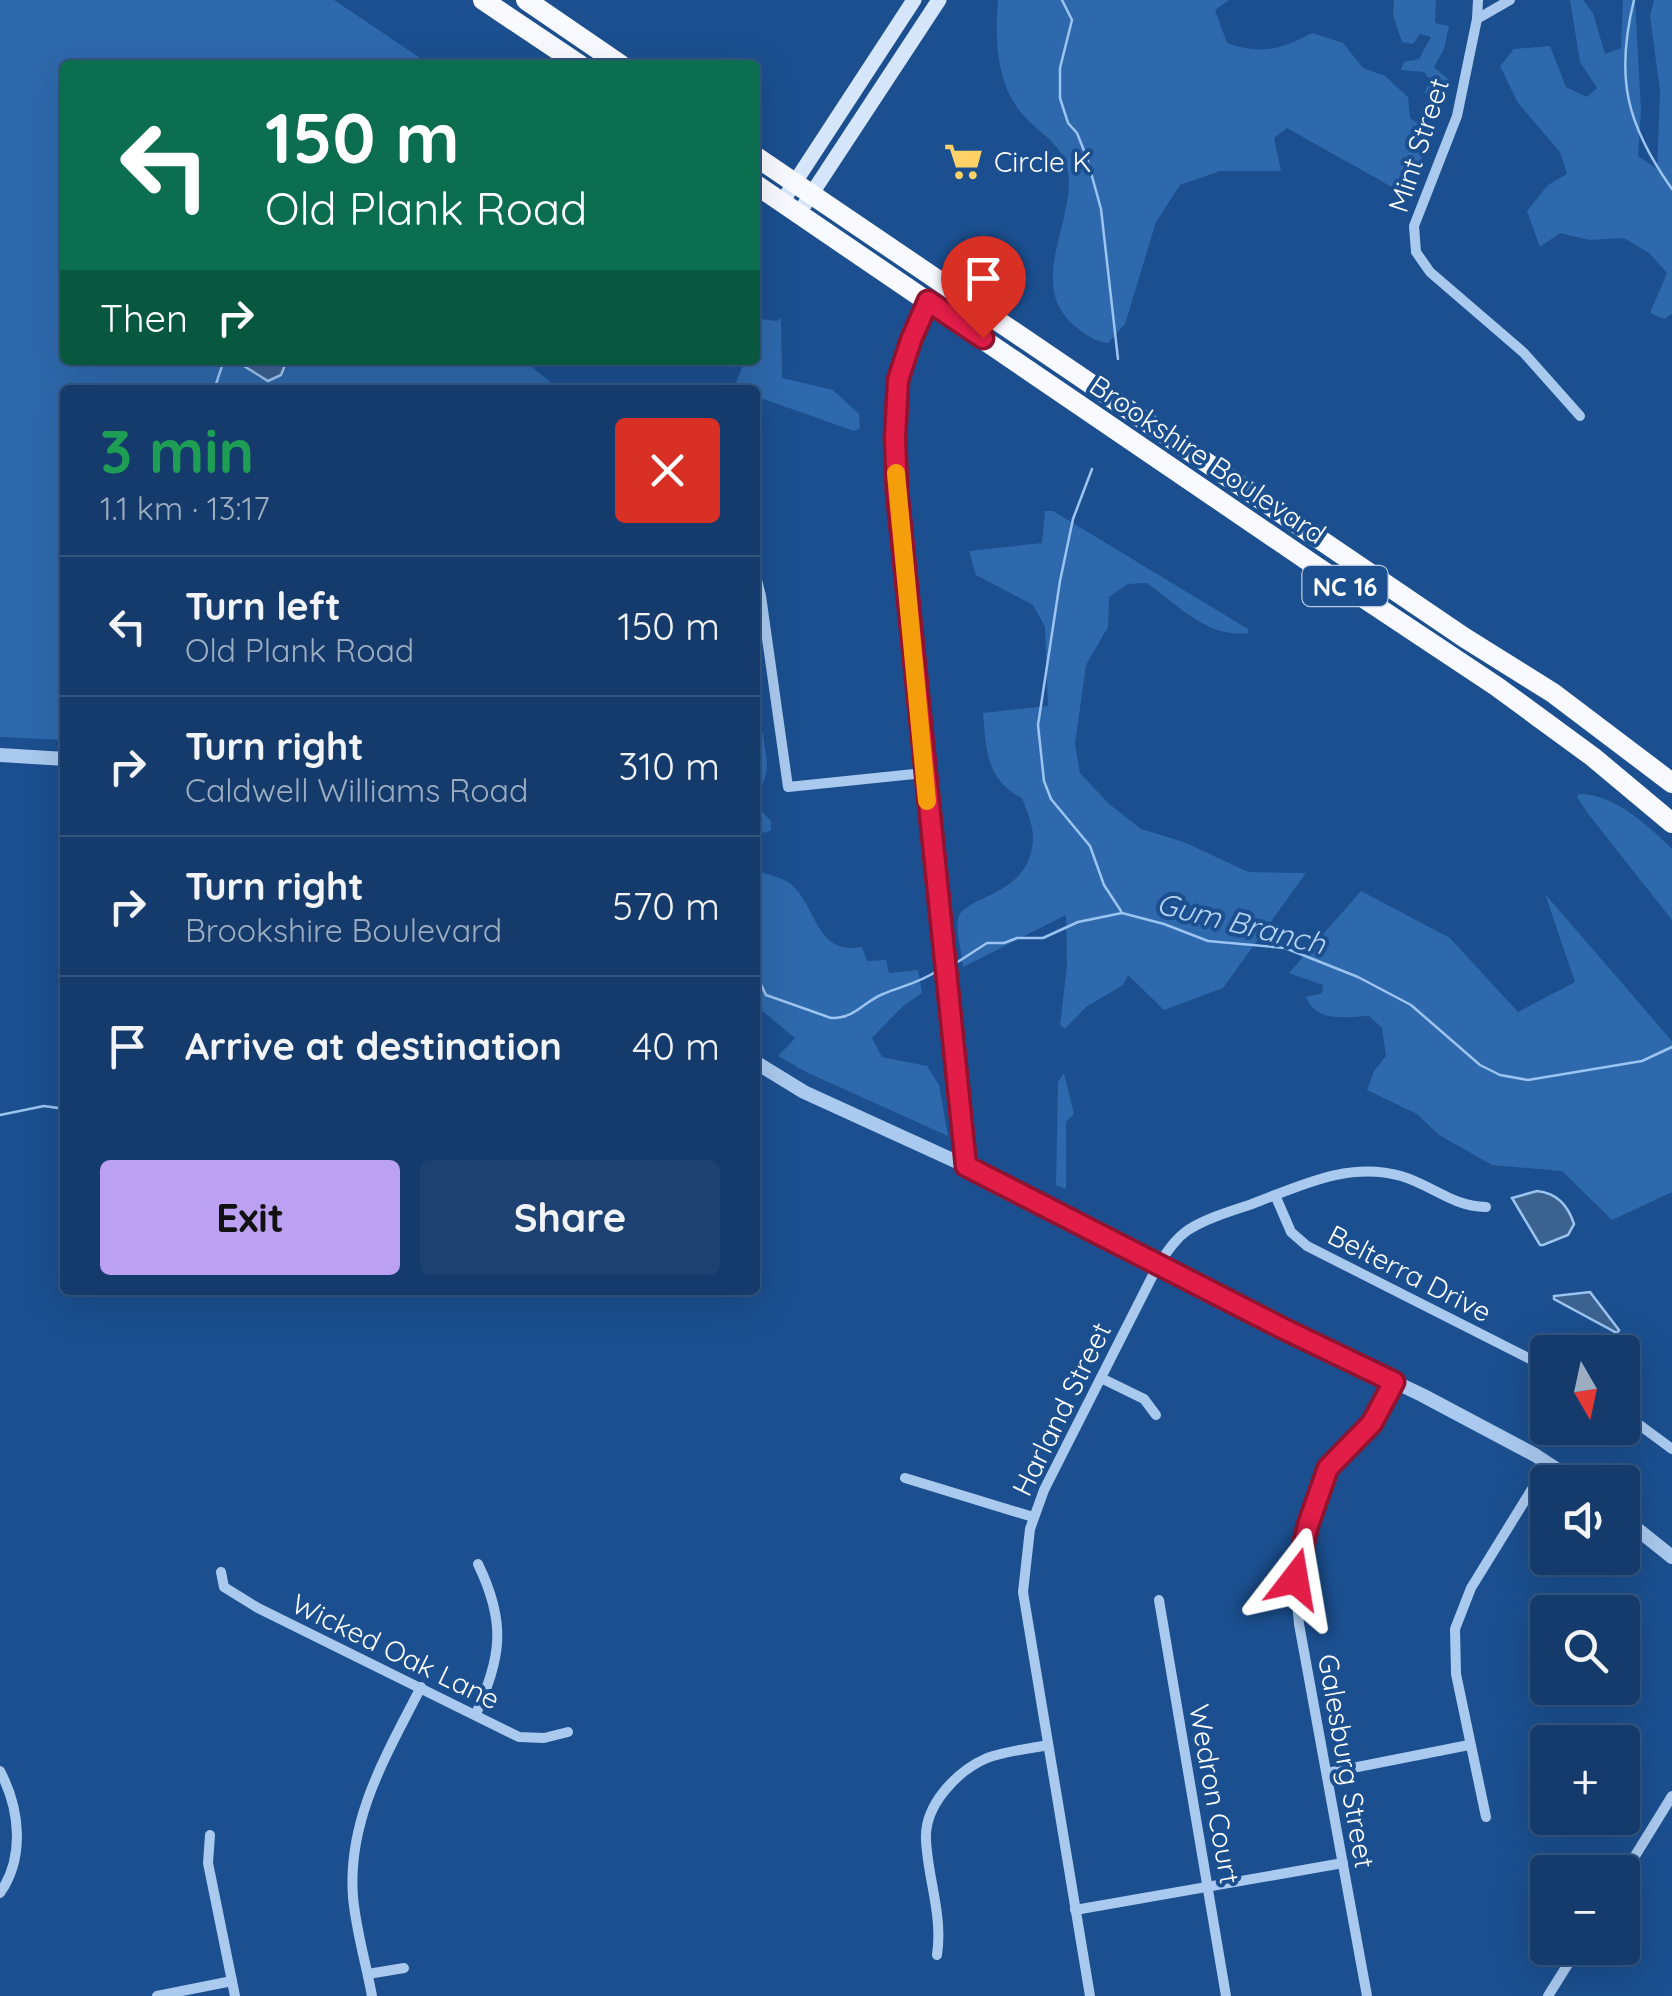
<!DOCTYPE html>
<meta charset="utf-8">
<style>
:root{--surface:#143b6b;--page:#1d4271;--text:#f1f3f6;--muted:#9dadc1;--line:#33557e;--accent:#bca0f2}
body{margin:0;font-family:Quicksand,sans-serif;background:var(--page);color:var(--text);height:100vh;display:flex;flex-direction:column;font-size:38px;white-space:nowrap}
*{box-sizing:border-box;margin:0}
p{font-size:32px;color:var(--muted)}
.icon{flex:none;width:55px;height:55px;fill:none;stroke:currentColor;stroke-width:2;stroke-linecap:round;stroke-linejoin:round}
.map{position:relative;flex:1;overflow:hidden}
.sheet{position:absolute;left:60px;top:385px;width:700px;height:910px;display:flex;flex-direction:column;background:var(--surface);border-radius:10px;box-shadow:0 10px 40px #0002,0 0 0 2px var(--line)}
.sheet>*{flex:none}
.guide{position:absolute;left:60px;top:60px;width:700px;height:305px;border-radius:10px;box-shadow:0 10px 40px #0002,0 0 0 2px var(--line);background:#0b6e4f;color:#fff;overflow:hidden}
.needle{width:65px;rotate:171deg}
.controls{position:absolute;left:1530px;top:1335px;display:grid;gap:20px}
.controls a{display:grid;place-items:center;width:110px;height:110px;border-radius:10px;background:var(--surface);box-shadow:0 10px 40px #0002,0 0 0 2px var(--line);font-size:50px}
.pin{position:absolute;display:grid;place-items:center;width:85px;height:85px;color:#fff;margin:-102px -42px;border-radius:50% 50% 50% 0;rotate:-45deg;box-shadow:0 0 10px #0007}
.pin .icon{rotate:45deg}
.me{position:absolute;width:110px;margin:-55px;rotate:14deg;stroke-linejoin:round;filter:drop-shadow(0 0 8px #0008)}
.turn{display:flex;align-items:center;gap:35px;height:210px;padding:0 40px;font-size:45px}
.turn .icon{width:130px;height:130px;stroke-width:2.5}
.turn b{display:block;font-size:70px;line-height:85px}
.then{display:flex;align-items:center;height:95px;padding:0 40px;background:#0003;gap:20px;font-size:38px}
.round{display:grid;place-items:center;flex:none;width:105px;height:105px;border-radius:10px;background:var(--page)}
.overview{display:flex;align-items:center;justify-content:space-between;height:170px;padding:0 40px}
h1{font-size:60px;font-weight:800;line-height:75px;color:#1e9e55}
.action{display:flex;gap:20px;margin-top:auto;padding:20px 40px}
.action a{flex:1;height:115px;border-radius:10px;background:var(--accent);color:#111;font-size:40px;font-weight:800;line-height:115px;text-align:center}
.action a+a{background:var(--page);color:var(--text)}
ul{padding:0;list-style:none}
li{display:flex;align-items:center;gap:30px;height:140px;padding:0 40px;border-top:2px solid var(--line)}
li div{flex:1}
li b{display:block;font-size:38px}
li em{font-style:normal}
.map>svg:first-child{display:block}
.green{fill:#2e69ad}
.water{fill:#3c6290;stroke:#9cc4f0;stroke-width:2.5}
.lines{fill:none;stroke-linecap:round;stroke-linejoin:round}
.stream{stroke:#9cc4f0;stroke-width:2.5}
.minor{stroke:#a9c9ee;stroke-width:10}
.tertiary{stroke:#a9c9ee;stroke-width:14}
.secondary{stroke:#d6e6fa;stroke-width:15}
.trunk{stroke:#f8faff;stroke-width:20}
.route-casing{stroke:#92132f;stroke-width:25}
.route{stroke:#e11d48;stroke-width:18}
.slow{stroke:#f59e0b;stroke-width:18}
.labels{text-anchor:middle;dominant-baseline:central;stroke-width:8;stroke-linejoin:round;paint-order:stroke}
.shield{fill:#1b4f8f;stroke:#bbcadd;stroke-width:2.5}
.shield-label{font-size:25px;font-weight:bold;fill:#fff}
.street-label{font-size:28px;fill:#fff;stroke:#1b4f8f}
.poi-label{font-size:28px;fill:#fff;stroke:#1b4f8f;text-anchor:start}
.water-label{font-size:30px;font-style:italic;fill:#b5d3f5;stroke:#1b4f8f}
</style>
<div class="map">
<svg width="1672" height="1996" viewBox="0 0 1672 1996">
<rect width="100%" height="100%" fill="#1b4f8f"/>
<g class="green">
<path d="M0,0H334L420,58L416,65H65V360H234L260,378L281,375L287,360H523L560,390H65V740L0,737Z"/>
<path d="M998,0H1229L1215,10L1227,43C1261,55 1280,50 1312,33L1343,43L1363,68L1385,76L1408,97L1410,118L1432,133L1406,195L1287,128L1274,138L1281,171H1220L1180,185L1156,222L1125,324L1108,343C1097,342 1091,338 1081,331C1017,287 1085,211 1065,161C1055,138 1033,129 1019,110C996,80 995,36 998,0Z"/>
<path d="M1394,0H1436L1435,23L1449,26L1444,49L1434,67L1450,81L1442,105L1429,100L1425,92L1430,80L1424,72L1401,70L1404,62L1419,59L1431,37L1420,34L1413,44L1402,42L1393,15Z"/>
<path d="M1570,0H1583L1593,13L1605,54L1621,48L1623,0H1635L1641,110L1638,156L1657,169L1660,91L1650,16L1654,0H1672V314L1664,319L1650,313L1667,273L1649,253L1624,238L1590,240L1560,233L1540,247L1527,211L1548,185L1567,174L1560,152L1518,103L1500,66L1514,49L1550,46L1566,87L1587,97L1597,88L1580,62Z"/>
<path d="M781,318L782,378L833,390L859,414L860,428L854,431L755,396V390H733L745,360H755V334L761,319L777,321Z"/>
<path d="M1045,511H1053L1248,629V633C1209,639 1176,604 1147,583L1128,584L1109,597L1108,627L1086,665L1075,744L1080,773L1108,803L1141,829L1184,842L1248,872L1306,873L1223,988L1164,1010L1128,975L1123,985L1086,1007L1065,1029L1060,1025L1067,966L1066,915L963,967C962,953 956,932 958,919C963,894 1033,898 1033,836C1033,825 1026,809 1022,798C986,781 986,748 983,713L1048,706L1045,627L1033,605L976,575L969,551L1042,543Z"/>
<path d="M755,733H763C764,744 767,756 767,767C766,789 746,798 771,821V830L765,833L755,829Z"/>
<path d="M1579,794C1613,793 1649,826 1672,849V920L1589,815L1577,797Z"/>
<path d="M755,871C766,874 783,877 792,885C817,908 817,956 862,947L867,961L886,960L889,973L918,970L922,993L902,1007L872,1038L882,1057L927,1066L939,1085L948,1136L806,1072L778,1056L795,1038L755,1005Z"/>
<path d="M1361,891L1450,938L1518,1012L1575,982L1545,894L1672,1041V1192L1612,1220L1562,1171L1492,1165L1439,1135L1417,1114L1367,1090L1374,1071L1386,1056L1382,1028L1369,1016C1345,1017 1317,1023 1306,997L1322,993L1323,985L1289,973Z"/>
<path d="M1064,1073L1074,1114L1066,1122V1189L1056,1185L1058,1082Z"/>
</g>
<g class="water">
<path d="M234,360H287L281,375L268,381Z"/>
<path d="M1537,1191C1557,1193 1568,1205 1574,1224L1568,1235L1543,1245H1540L1512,1198Z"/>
<path d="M1590,1292L1619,1330L1617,1333L1554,1299V1296Z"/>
</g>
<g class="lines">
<g class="stream">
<path d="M1062,0L1072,20L1060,68V98L1068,123L1077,133L1087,158L1101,209L1118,359"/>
<path d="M1634,0C1615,77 1626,124 1672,189"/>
<path d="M214,390L224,360"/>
<path d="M1092,469L1073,519L1060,581L1038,725L1044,781L1051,799L1090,846L1104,885L1121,911"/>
<path d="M953,965L987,943H1004L1017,938H1043L1078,922L1122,913L1164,924L1208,941L1285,948L1358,977L1411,1005L1480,1065L1500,1075L1528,1080L1642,1061L1672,1047"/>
<path d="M755,972L766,995L831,1018C855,1019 863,1002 883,994C902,986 919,983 937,971"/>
<path d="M0,1115L44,1106L65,1109"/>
</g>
<g class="minor">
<path d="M1478,0L1477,19L1457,116L1414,226L1416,252L1430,272L1524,353L1580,416"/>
<path d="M1477,19L1510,0"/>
<path d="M927,302L898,381L895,438L897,491L966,1166"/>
<path d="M755,572L761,596L788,787L924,773"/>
<path d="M1275,1195L1291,1232L1307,1246L1548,1368"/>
<path d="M1101,1378L1144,1399L1156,1415"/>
<path d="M1622,1412L1672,1449"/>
<path d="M905,1478L1033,1517"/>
<path d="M221,1572L224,1587L258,1608L519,1737L544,1738L568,1732"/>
<path d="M1159,1600L1226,1996"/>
<path d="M476,1714C501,1656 507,1624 478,1564"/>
<path d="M0,1771C20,1809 25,1857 0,1893"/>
<path d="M1327,1773L1469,1745"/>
<path d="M1486,1817L1456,1674L1455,1629L1471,1588L1548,1463"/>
<path d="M210,1835L208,1863L235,1996"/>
<path d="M1622,1877L1672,1796"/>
<path d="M1075,1910L1343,1863"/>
<path d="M937,1955C943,1915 928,1880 926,1840C924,1805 957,1771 987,1758C1006,1751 1028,1749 1048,1745"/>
<path d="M368,1974L404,1968"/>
<path d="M157,1996L232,1981"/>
<path d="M372,1996C366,1963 356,1931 353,1897C347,1819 387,1754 421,1687"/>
<path d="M1090,1996L1023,1592L1030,1529L1044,1490L1158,1265C1167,1252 1175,1239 1188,1230C1207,1218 1231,1211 1252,1204C1300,1186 1348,1161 1401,1176C1432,1185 1451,1206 1486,1207"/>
<path d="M1367,1996L1299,1624L1295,1579L1318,1493L1328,1468L1372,1423L1395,1382"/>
<path d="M1548,1996L1578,1948"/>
</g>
<g class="tertiary">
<path d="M0,755L65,759"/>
<path d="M755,1062L804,1092L966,1166L1284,1329L1422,1395L1535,1455L1576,1482"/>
<path d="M1622,1517L1672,1557"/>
</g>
<g class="secondary">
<path d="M782,202L914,0"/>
<path d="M799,213L939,0"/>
</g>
<g class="trunk">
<path d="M483,0L580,65"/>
<path d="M526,0L621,65"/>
<path d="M755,156L1465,638L1553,693L1672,783"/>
<path d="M755,184L1317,567L1496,686L1593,757L1672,823"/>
</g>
</g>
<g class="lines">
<defs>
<path id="route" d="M983,338L928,301L911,340L898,380L895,438L897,491L966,1166L1284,1329L1394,1382L1372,1423L1328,1468L1308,1525L1295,1579"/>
</defs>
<use href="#route" class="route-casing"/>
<use href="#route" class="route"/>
<path class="slow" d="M896,473L927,801"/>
</g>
<defs>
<symbol id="supermarket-bare" viewBox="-9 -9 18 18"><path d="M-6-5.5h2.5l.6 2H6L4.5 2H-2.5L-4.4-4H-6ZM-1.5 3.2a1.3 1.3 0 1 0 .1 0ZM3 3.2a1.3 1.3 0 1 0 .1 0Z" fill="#ffd166" stroke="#1b4f8f" stroke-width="2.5" paint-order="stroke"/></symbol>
</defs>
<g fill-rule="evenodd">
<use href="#supermarket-bare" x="936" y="134" width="55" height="55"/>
</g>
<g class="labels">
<rect class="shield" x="1302.5" y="566" width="85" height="40" rx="8"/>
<g class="shield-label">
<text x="1345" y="586">NC 16</text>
</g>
<g class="street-label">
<text transform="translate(1418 145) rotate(-72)">Mint Street</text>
<text transform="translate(1208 459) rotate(34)">Brookshire Boulevard</text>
<text transform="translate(1410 1273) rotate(27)">Belterra Drive</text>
<text transform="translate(1061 1409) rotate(-64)">Harland Street</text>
<text transform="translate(396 1651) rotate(26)">Wicked Oak Lane</text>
<text transform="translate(1347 1761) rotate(80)">Galesburg Street</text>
<text transform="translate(1215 1794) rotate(80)">Wedron Court</text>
</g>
<g class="poi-label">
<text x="994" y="161">Circle K</text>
</g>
<g class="water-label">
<text transform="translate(1241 923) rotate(14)">Gum Branch</text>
</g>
</g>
</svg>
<div class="controls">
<a><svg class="needle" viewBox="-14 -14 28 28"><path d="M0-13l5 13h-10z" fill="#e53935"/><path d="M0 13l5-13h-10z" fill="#9dadc1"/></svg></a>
<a><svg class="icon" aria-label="sound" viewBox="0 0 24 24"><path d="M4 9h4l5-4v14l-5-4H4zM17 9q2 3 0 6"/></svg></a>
<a><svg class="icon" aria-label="search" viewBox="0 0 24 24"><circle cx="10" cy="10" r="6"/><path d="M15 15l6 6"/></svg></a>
<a>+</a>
<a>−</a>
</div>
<div class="pin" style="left:983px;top:338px;background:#d93025"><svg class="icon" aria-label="arrive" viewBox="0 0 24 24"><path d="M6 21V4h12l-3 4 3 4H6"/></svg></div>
<svg class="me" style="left:1295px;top:1579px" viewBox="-20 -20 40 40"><path d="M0-17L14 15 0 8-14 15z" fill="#e11d48" stroke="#fff" stroke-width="4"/></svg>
<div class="guide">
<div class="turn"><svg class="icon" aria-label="left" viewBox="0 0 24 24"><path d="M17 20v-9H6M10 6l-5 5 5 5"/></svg><div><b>150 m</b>Old Plank Road</div></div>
<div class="then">Then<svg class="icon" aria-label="right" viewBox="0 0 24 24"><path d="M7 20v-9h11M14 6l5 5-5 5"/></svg></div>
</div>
<section class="sheet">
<div class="overview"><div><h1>3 min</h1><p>1.1 km · 13:17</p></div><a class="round" style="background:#d93025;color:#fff"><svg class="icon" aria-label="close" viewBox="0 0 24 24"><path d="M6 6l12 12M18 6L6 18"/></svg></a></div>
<ul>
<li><svg class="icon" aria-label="left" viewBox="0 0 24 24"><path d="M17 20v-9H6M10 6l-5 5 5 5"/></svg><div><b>Turn left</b><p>Old Plank Road</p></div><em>150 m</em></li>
<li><svg class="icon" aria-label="right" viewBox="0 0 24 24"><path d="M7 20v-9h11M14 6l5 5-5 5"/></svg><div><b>Turn right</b><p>Caldwell Williams Road</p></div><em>310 m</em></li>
<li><svg class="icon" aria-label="right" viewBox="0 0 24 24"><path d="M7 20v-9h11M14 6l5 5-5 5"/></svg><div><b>Turn right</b><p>Brookshire Boulevard</p></div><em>570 m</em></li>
<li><svg class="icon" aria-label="arrive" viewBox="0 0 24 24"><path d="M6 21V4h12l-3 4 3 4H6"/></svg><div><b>Arrive at destination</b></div><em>40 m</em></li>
</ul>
<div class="action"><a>Exit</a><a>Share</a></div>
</section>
</div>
